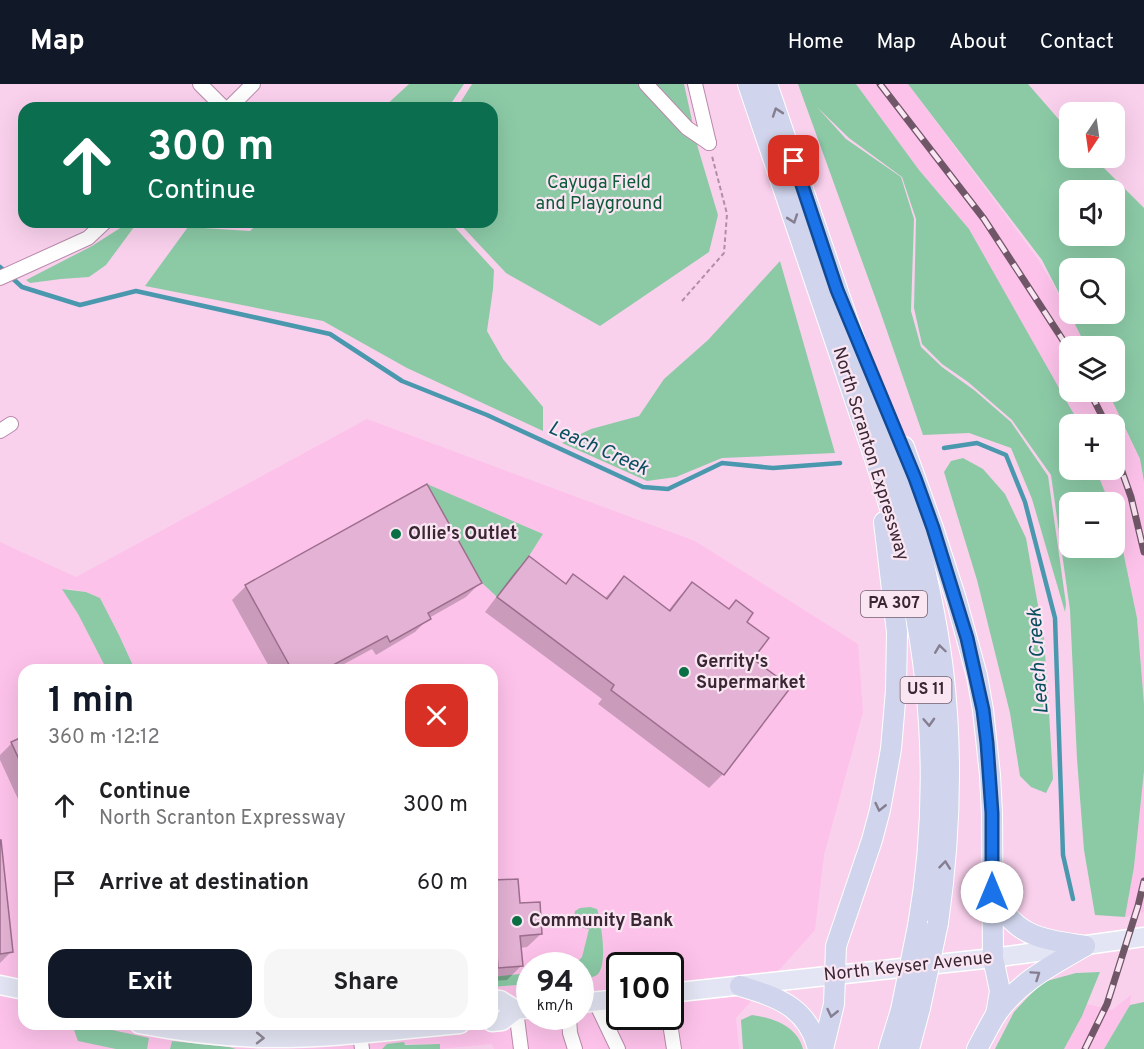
<!DOCTYPE html>
<meta charset="utf-8">
<style>
:root{--surface:#fff;--page:#f6f6f6;--text:#202124;--muted:#757577;--accent:#111827}
body{margin:0;font-family:Overpass,sans-serif;background:var(--page);color:var(--text);height:100vh;display:flex;flex-direction:column;font-size:22px;white-space:nowrap}
*{box-sizing:border-box;margin:0}
p{font-size:20px;color:var(--muted)}
.icon{flex:none;width:33px;height:33px;fill:none;stroke:currentColor;stroke-width:2;stroke-linecap:round;stroke-linejoin:round}
.map{position:relative;flex:1;overflow:hidden}
.panel{position:absolute;left:18px;top:580px;width:480px;height:366px;display:flex;flex-direction:column;background:var(--surface);border-radius:18px;box-shadow:0 6px 24px #0002}
.panel>*{flex:none}
.banner{position:absolute;left:18px;top:18px;width:480px;height:126px;border-radius:18px;box-shadow:0 6px 24px #0002;background:#0b6e4f;color:#fff;overflow:hidden}
.needle{width:39px;rotate:193deg}
.controls{position:absolute;left:1059px;top:18px;display:grid;gap:12px}
.controls a{display:grid;place-items:center;width:66px;height:66px;border-radius:12px;background:var(--surface);box-shadow:0 6px 24px #0002;font-size:30px}
.speed{position:absolute;left:516px;top:868px;display:flex;gap:12px;font-size:30px;font-weight:700;text-align:center}
.speed>*{display:grid;place-content:center;width:78px;height:78px;border-radius:50%;background:var(--surface);box-shadow:0 6px 24px #0002;line-height:1}
.speed small{font-size:15px;font-weight:400}
.speed .limit{border:3px solid #111;border-radius:9px;background:#fff;color:#111}
.pin{position:absolute;display:grid;place-items:center;width:51px;height:51px;color:#fff;margin:-26px;border-radius:12px;box-shadow:0 3px 9px #0006}
.me{position:absolute;width:66px;margin:-33px;rotate:0deg;stroke-linejoin:round;filter:drop-shadow(0 0 4px #0008)}
.turn{display:flex;align-items:center;gap:21px;height:126px;padding:0 30px;font-size:27px}
.turn .icon{width:78px;height:78px;stroke-width:2.5}
.turn b{display:block;font-size:42px;line-height:51px}
.round{display:grid;place-items:center;flex:none;width:63px;height:63px;border-radius:18px;background:var(--page)}
.summary{display:flex;align-items:center;justify-content:space-between;height:102px;padding:0 30px}
h1{font-size:36px;font-weight:700;line-height:45px;color:var(--accent)}
.cta{display:flex;gap:12px;margin-top:auto;padding:12px 30px}
.cta a{flex:1;height:69px;border-radius:18px;background:var(--accent);color:#fff;font-size:24px;font-weight:700;line-height:69px;text-align:center}
.cta a+a{background:var(--page);color:var(--text)}
ul{padding:0;list-style:none}
li{display:flex;align-items:center;gap:18px;height:78px;padding:0 30px}
li div{flex:1}
li b{display:block;font-size:22px}
li em{font-style:normal}
header{display:flex;align-items:center;gap:36px;box-sizing:border-box;height:84px;padding:0 30px;background:var(--accent);color:#fff}
header strong{font-size:28px}
nav{display:flex;gap:33px;margin-inline-start:auto;font-size:21px}
.map>svg:first-child{display:block}
.built{fill:#fdc2ea;fill-rule:evenodd}
.green{fill:#8ccaa6;fill-rule:evenodd}
.shadow{fill:#0003}
.lines{fill:none;stroke-linecap:round;stroke-linejoin:round}
.stream{stroke:#4a98ae;stroke-width:4.5}
.building{fill:#e4b2d4;stroke:#9d6e8e;stroke-width:1.5}
.minor-casing{stroke:#ba89ab;stroke-width:16}
.major-casing{stroke:#fff;stroke-width:21}
.highway-casing{stroke:#fff;stroke-width:22}
.path{stroke:#b08fa6;stroke-width:2;stroke-dasharray:4.5 3;stroke-linecap:butt}
.minor{stroke:#fff;stroke-width:14}
.major{stroke:#e3e5f4;stroke-width:18}
.highway{stroke:#d0d4ec;stroke-width:20}
.rail-casing{stroke:#705768;stroke-width:7}
.rail{stroke:#fae5f3;stroke-width:4.5;stroke-dasharray:14;stroke-linecap:butt}
.highway-bridge-casing{stroke:#fff;stroke-width:22;stroke-linecap:butt}
.highway-bridge{stroke:#d0d4ec;stroke-width:20}
.oneway{stroke:#857e90}
.oneway2{stroke:#8e8694}
.route-casing{stroke:#114b97;stroke-width:15}
.route{stroke:#1a73e8;stroke-width:10}
.poi-dot{fill:#0b6f45;stroke:#fae5f3;stroke-width:2}
.labels{text-anchor:middle;dominant-baseline:central;stroke-width:4.5;stroke-linejoin:round;paint-order:stroke}
.shield{fill:#fae5f3;stroke:#74606d;stroke-width:1.5}
.shield-label{font-size:16px;font-weight:bold;fill:#3a2734}
.park-label{font-size:18px;fill:#0d5a38;stroke:#fae5f3}
.street-label{font-size:18px;fill:#3a2734;stroke:#fae5f3}
.poi-label{font-size:18px;font-weight:bold;fill:#3a2734;stroke:#fae5f3;text-anchor:start}
.water-label{font-size:20px;font-style:italic;fill:#074e5e;stroke:#fae5f3}
</style>
<header>
<strong>Map</strong>
<nav><a>Home</a><a>Map</a><a>About</a><a>Contact</a></nav>
</header>
<div class="map">
<svg width="1144" height="965" viewBox="0 0 1144 965">
<rect width="100%" height="100%" fill="#fad1ed"/>
<g class="built">
<path d="M856,0H908L1038,175L1054,202L1086,262H1070V308H1108L1140,375L1144,398V620L1137,534L1117,438L1115,431L1114,418H1109L1096,386H1114V340H1078L969,145L919,86Z"/>
<path d="M367,335L695,457L858,560L863,628L824,771L815,846L736,934L739,965H494L492,960L440,965L439,960H388L382,965H236L229,963L172,957L170,965H0V458L76,493ZM427,401L543,450L529,472L497,513L482,499ZM63,505H70L86,508L100,514L119,551L135,586H492V893L529,889L530,882H550L560,876L567,882H573L582,873L589,845L593,893L581,895L580,933H530L529,900L492,903V940H24V586H107L78,530ZM620,882H670V933H620Z"/>
<path d="M1144,687V828L1125,833L1134,783Z"/>
<path d="M1131,911L1130,921L1104,965H1064L1087,920L1112,926Z"/>
</g>
<g class="green">
<path d="M409,0H464L448,24H383Z"/>
<path d="M472,0H684L698,64L718,131L709,168L600,242L506,189L458,138H492V24H457Z"/>
<path d="M798,0H856L919,86L969,145L1076,334L1078,340H1070V386H1096L1109,418H1070V464H1114L1115,431L1117,438L1137,534L1144,620V687L1134,783L1125,833L1095,831L1084,766L1077,675L1070,526L1051,391L1012,336L968,298L942,280L922,260L914,224L916,135L902,93L849,54L817,23L846,55L901,93L914,135L911,227L921,263L942,283L974,306L1011,338L1048,392L1066,520L1065,528L1032,415L1011,364L969,349L923,351L879,224Z"/>
<path d="M908,0H1028L1069,47L1070,74H1094L1144,124V398L1140,375L1108,308H1114V262H1086L1042,176ZM1070,106H1114V152H1070ZM1070,184H1114V230H1070Z"/>
<path d="M259,138H450L494,186L493,205L487,247L503,275L543,323V347L407,284L323,237L145,202L188,143L250,147Z"/>
<path d="M128,139H137L106,181L89,193L61,195L30,199L26,196L92,162Z"/>
<path d="M780,177L835,369L722,374L676,393L647,397L562,359L591,345L639,332L664,295L708,256Z"/>
<path d="M963,374L983,385L1005,410L1026,454L1044,555L1048,611L1053,695L1046,709L1031,703L1020,692L1010,629L977,496L944,388L951,377Z"/>
<path d="M427,400L543,450L529,472L497,513L482,499Z"/>
<path d="M62,505L86,508L100,514L119,551L135,586H107L78,530Z"/>
<path d="M590,823L597,825C601,837 608,880 598,890C594,894 587,894 581,895L580,882H573L582,873L589,845L573,842L575,827L580,824Z"/>
<path d="M1100,888L1082,932L1064,965H995L1014,928L1026,915L1043,898L1076,889Z"/>
<path d="M529,889V900L492,903V893Z"/>
<path d="M1144,918V965H1104L1130,921Z"/>
<path d="M752,931C773,934 797,942 803,965H743L741,936Z"/>
<path d="M75,941H89L149,954L147,965H116L78,957L74,946Z"/>
<path d="M172,957L229,963L236,965H170Z"/>
<path d="M404,958L405,961L440,960V965H382L387,960Z"/>
</g>
<g class="shadow">
<path d="M426,402L480,499L466,513L429,534L415,548L376,571L372,565L333,586H271L232,516L246,502Z"/>
<path d="M529,474L565,501L574,492L604,515L624,494L668,527L679,513L693,500L728,526L736,518L745,538L723,690L709,704L598,620L602,615L485,528L515,488Z"/>
<path d="M24,653V728L0,676V671L12,659Z"/>
<path d="M0,758L11,868L0,879Z"/>
<path d="M494,798L519,821L541,850L527,863L520,864L521,882L507,896L492,897V800Z"/>
</g>
<g class="lines">
<g class="stream">
<path d="M0,183L22,203L80,221L136,207L330,250L402,297L487,331L643,403L668,405L722,379L773,384L840,379"/>
<path d="M944,364L977,359L1006,371L1025,418L1055,534L1063,771L1073,815"/>
</g>
</g>
<g class="building">
<path d="M427,400L482,499L428,529L431,535L390,558L387,552L324,586H292L245,501Z"/>
<path d="M529,472L566,500L573,490L607,515L624,492L670,527L692,498L729,525L736,516L753,529L747,538L769,554L753,575L791,603L724,691L611,606L614,601L497,513Z"/>
<path d="M24,652V686L11,658Z"/>
<path d="M0,756H1L13,868L0,870Z"/>
<path d="M518,795L520,819L540,818L542,850L520,852L523,882L498,884L496,856H492V823H496L494,796Z"/>
</g>
<g class="lines">
<defs>
<g id="minor">
<path d="M200,0L224,24"/>
<path d="M646,0L687,44L709,59"/>
<path d="M695,0L709,59"/>
<path d="M229,24L253,0"/>
<path d="M0,194L88,154L105,138"/>
<path d="M0,347L11,340"/>
<path d="M595,917L618,965"/>
<path d="M516,926L521,965"/>
<path d="M569,933L570,949L575,965"/>
<path d="M669,933L674,965"/>
<path d="M355,940L360,950L362,965"/>
</g>
<g id="major">
<path d="M0,901L24,906"/>
<path d="M670,909L993,874L1144,853"/>
<path d="M492,917L500,916L516,926"/>
<path d="M580,919L620,915"/>
<path d="M492,938L502,937L516,926L530,924"/>
<path d="M139,940C180,948 221,953 263,954C329,955 395,946 460,940"/>
</g>
<g id="highway">
<path d="M748,0L875,375C889,420 903,465 912,512C934,620 937,733 918,842"/>
<path d="M767,0C798,92 830,183 861,275C896,377 930,478 943,586C953,670 950,755 938,839"/>
<path d="M904,363L933,444L956,515L977,592L983,626L990,691L992,729L993,874L1000,907L996,931"/>
<path d="M994,811C1015,853 1041,855 1085,862"/>
<path d="M740,902C777,913 808,923 818,965"/>
<path d="M823,965L834,920L836,862L872,756L880,726L891,665L896,606L897,548L884,438"/>
<path d="M889,965L901,926"/>
<path d="M909,965L920,924"/>
<path d="M977,965C983,954 989,942 995,932C1017,899 1052,881 1085,862"/>
</g>
</defs>
<use href="#minor" class="minor-casing"/>
<use href="#major" class="major-casing"/>
<use href="#highway" class="highway-casing"/>
<path class="path" d="M682,217L724,169L727,130L712,72"/>
<use href="#minor" class="minor"/>
<use href="#major" class="major"/>
<use href="#highway" class="highway"/>
<defs>
<g id="rail">
<path d="M880,0L984,135L1070,267"/>
<path d="M1090,308L1106,340"/>
<path d="M1114,365L1131,413L1144,468"/>
<path d="M1085,965L1107,920L1138,822L1144,797"/>
</g>
</defs>
<use href="#rail" class="rail-casing"/>
<use href="#rail" class="rail"/>
<defs>
<g id="highway-bridge">
<path d="M920,924L938,839"/>
<path d="M901,926L918,842"/>
</g>
</defs>
<use href="#highway-bridge" class="highway-bridge-casing"/>
<use href="#highway-bridge" class="highway-bridge"/>
</g>
<defs><path id="oneway-chevron" d="M-2-3.5L2.5 0L-2 3.5" fill="none" stroke-width="1.6" stroke-linecap="round" stroke-linejoin="round" transform="scale(1.5)"/></defs>
<g class="oneway">
<use href="#oneway-chevron" transform="translate(777 28) rotate(-109)"/>
<use href="#oneway-chevron" transform="translate(793 135) rotate(71)"/>
<use href="#oneway-chevron" transform="translate(940 565) rotate(-98)"/>
<use href="#oneway-chevron" transform="translate(929 638) rotate(87)"/>
<use href="#oneway-chevron" transform="translate(880 723) rotate(103)"/>
<use href="#oneway-chevron" transform="translate(945 781) rotate(-84)"/>
<use href="#oneway-chevron" transform="translate(1036 891) rotate(-34)"/>
<use href="#oneway-chevron" transform="translate(832 929) rotate(103)"/>
</g>
<use class="oneway2" href="#oneway-chevron" transform="translate(260 954) rotate(1)"/>
<g class="lines">
<defs>
<path id="route" d="M794,77L837,206L915,394L933,444L967,554L983,626L987,659L992,729V808"/>
</defs>
<use href="#route" class="route-casing"/>
<use href="#route" class="route"/>
</g>
<g class="poi-dot">
<circle cx="396" cy="450" r="6"/>
<circle cx="684" cy="588" r="6"/>
<circle cx="517" cy="837" r="6"/>
</g>
<g class="labels">
<g class="shield">
<rect x="861" y="507" width="66" height="26" rx="4.5"/>
<rect x="900.5" y="593" width="51" height="26" rx="4.5"/>
</g>
<g class="shield-label">
<text x="894" y="520">PA 307</text>
<text x="926" y="606">US 11</text>
</g>
<g class="park-label">
<text x="599" y="99">Cayuga Field<tspan x="599" dy="21">and Playground</tspan></text>
</g>
<g class="street-label">
<text transform="translate(870 370) rotate(73)">North Scranton Expressway</text>
<text transform="translate(908 883) rotate(-6)">North Keyser Avenue</text>
</g>
<g class="poi-label">
<text x="408" y="450">Ollie's Outlet</text>
<text x="696" y="578">Gerrity's<tspan x="696" dy="21">Supermarket</tspan></text>
<text x="529" y="837">Community Bank</text>
</g>
<g class="water-label">
<text transform="translate(598 365) rotate(24)">Leach Creek</text>
<text transform="translate(1039 577) rotate(-94)">Leach Creek</text>
</g>
</g>
</svg>
<div class="controls">
<a><svg class="needle" viewBox="-14 -14 28 28"><path d="M0-13l5 13h-10z" fill="#e53935"/><path d="M0 13l5-13h-10z" fill="#757577"/></svg></a>
<a><svg class="icon" aria-label="sound" viewBox="0 0 24 24"><path d="M4 9h4l5-4v14l-5-4H4zM17 9q2 3 0 6"/></svg></a>
<a><svg class="icon" aria-label="search" viewBox="0 0 24 24"><circle cx="10" cy="10" r="6"/><path d="M15 15l6 6"/></svg></a>
<a><svg class="icon" aria-label="layers" viewBox="0 0 24 24"><path d="M12 4l9 5-9 5-9-5zM3 14l9 5 9-5"/></svg></a>
<a>+</a>
<a>−</a>
</div>
<div class="speed"><div>94<small>km/h</small></div><div class="limit">100</div></div>
<div class="pin" style="left:794px;top:77px;background:#d93025"><svg class="icon" aria-label="arrive" viewBox="0 0 24 24"><path d="M6 21V4h12l-3 4 3 4H6"/></svg></div>
<svg class="me" style="left:992px;top:808px" viewBox="-20 -20 40 40"><circle r="19" fill="#fff"/><path d="M0-13L10 11 0 6-10 11z" fill="#1a73e8"/></svg>
<div class="banner">
<div class="turn"><svg class="icon" aria-label="ahead" viewBox="0 0 24 24"><path d="M12 20V5M6 11l6-6 6 6"/></svg><div><b>300 m</b>Continue</div></div>
</div>
<section class="panel">
<div class="summary"><div><h1>1 min</h1><p>360 m · 12:12</p></div><a class="round" style="background:#d93025;color:#fff"><svg class="icon" aria-label="close" viewBox="0 0 24 24"><path d="M6 6l12 12M18 6L6 18"/></svg></a></div>
<ul>
<li><svg class="icon" aria-label="ahead" viewBox="0 0 24 24"><path d="M12 20V5M6 11l6-6 6 6"/></svg><div><b>Continue</b><p>North Scranton Expressway</p></div><em>300 m</em></li>
<li><svg class="icon" aria-label="arrive" viewBox="0 0 24 24"><path d="M6 21V4h12l-3 4 3 4H6"/></svg><div><b>Arrive at destination</b></div><em>60 m</em></li>
</ul>
<div class="cta"><a>Exit</a><a>Share</a></div>
</section>
</div>
